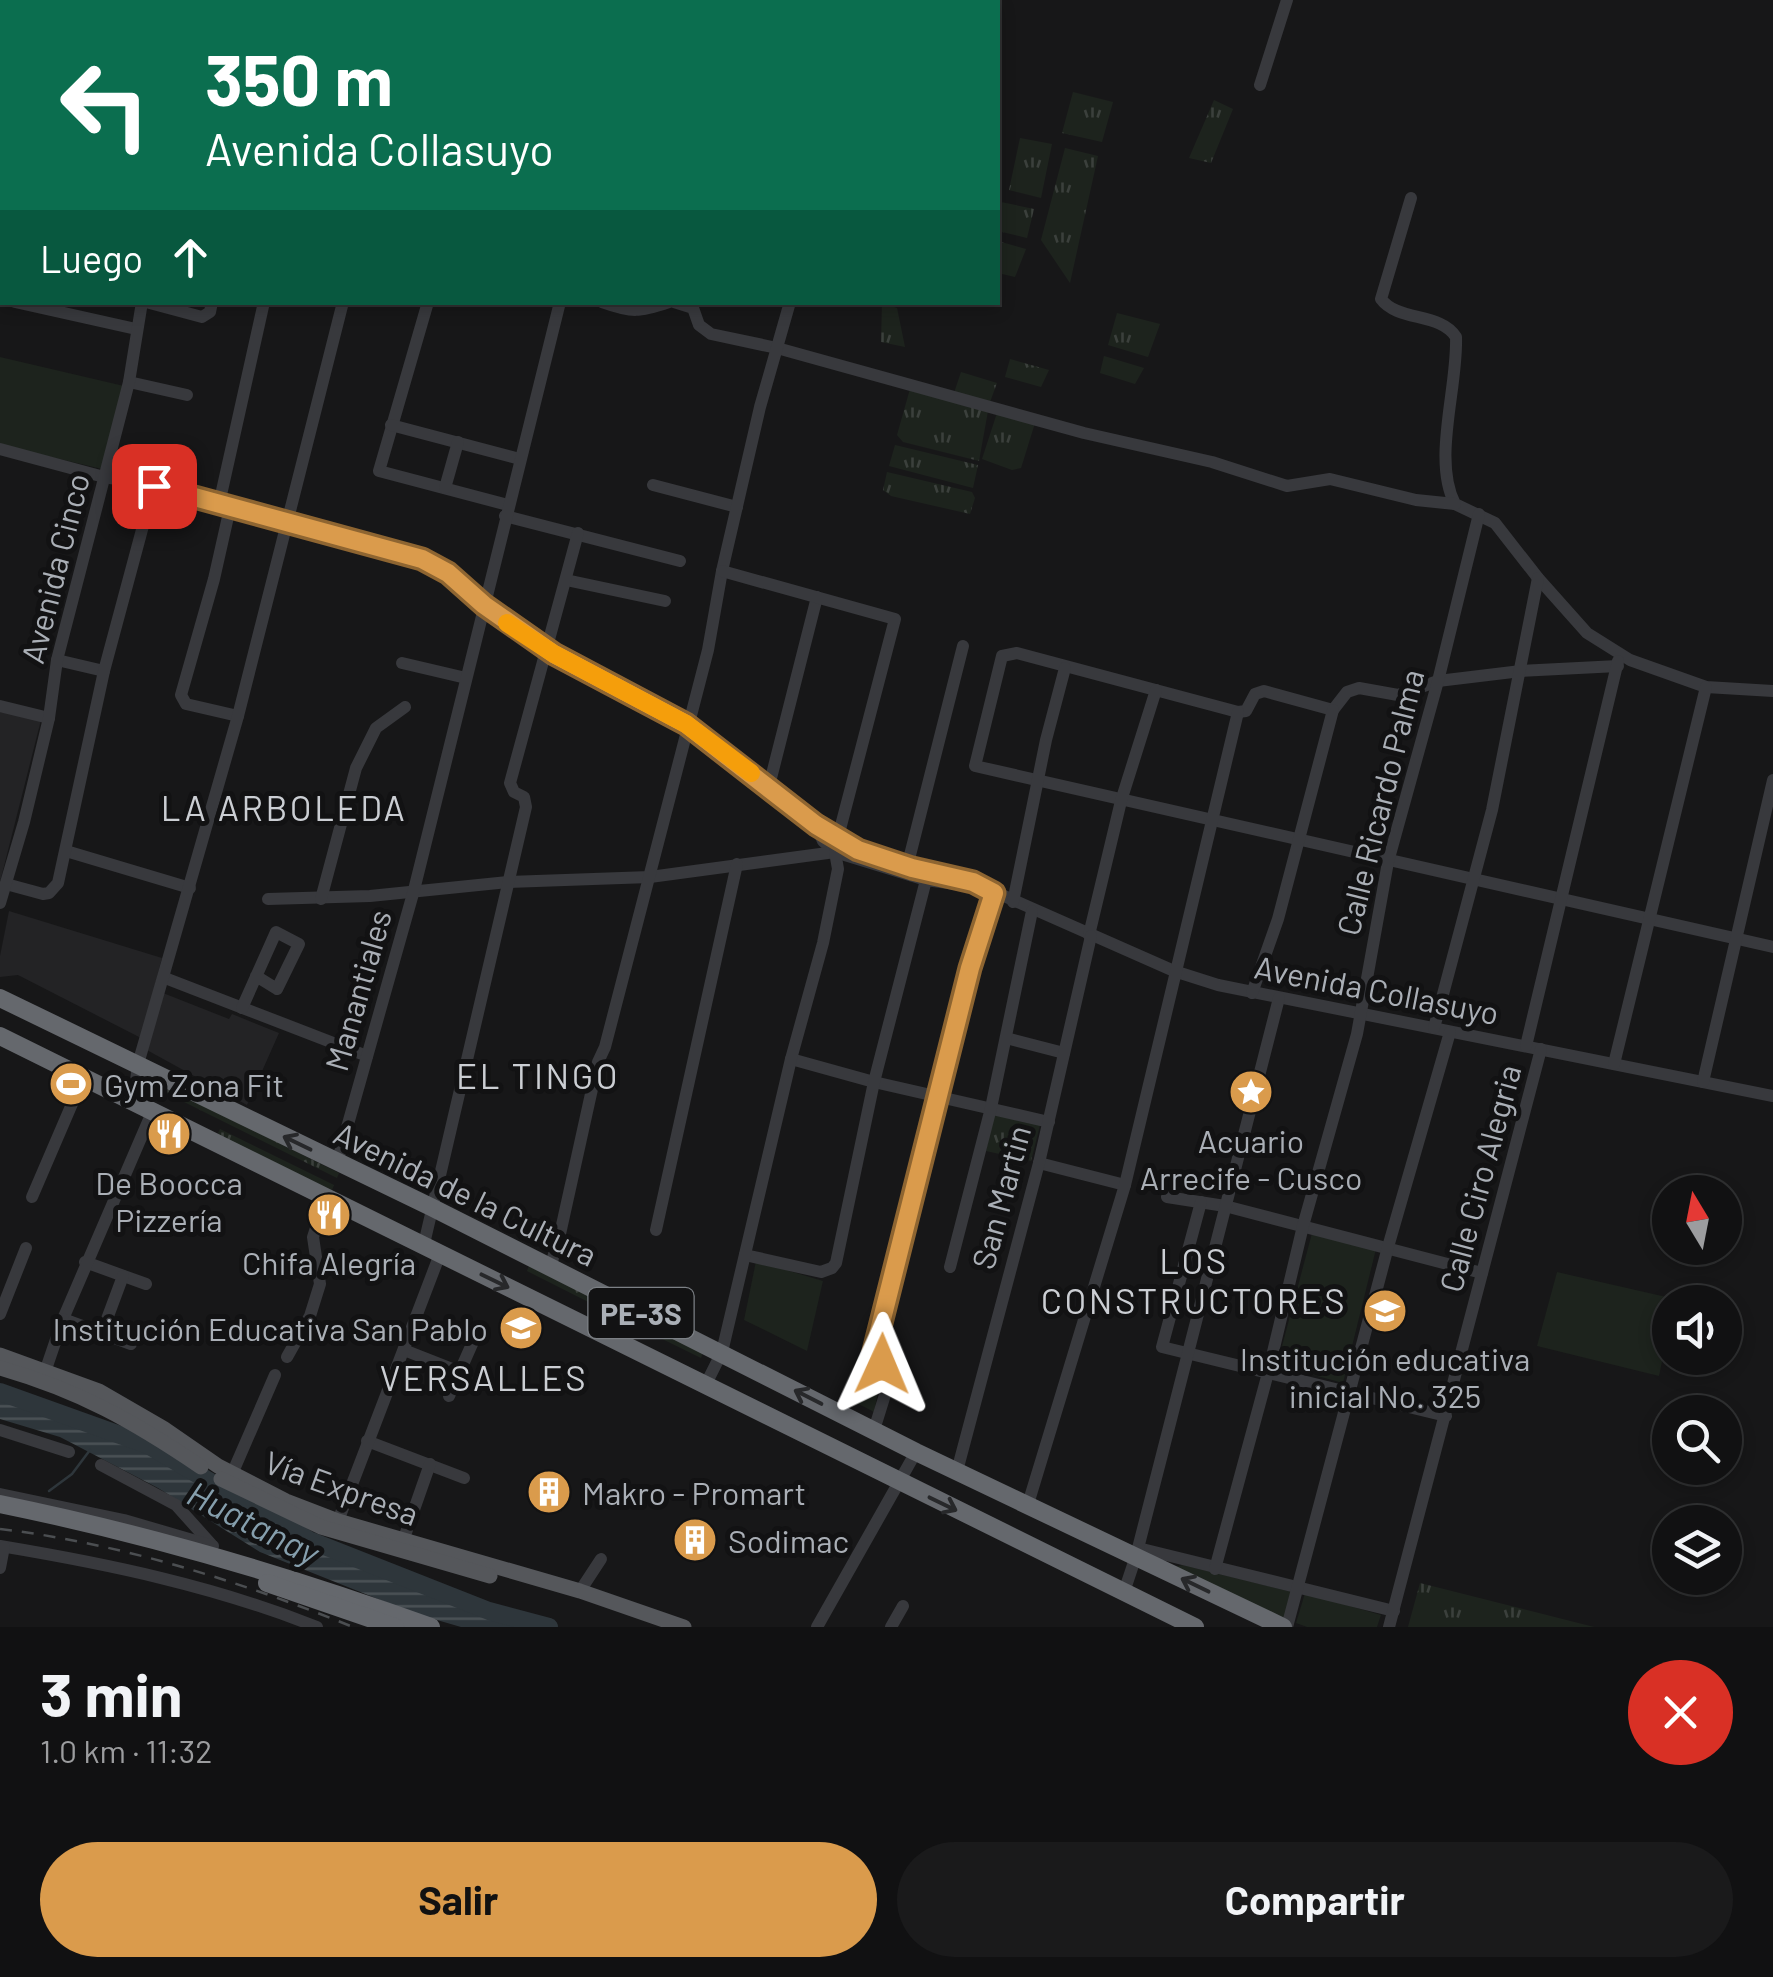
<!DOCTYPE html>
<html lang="es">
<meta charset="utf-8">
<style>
:root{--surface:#111112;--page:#1a1a1b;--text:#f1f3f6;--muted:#9c9d9f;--line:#303132;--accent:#da9b4c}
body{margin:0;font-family:Barlow,sans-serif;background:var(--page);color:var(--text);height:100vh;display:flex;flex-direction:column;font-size:38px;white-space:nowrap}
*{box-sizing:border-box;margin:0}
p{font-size:32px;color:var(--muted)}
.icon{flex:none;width:55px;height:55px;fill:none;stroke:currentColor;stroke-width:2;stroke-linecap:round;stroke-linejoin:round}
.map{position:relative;height:1627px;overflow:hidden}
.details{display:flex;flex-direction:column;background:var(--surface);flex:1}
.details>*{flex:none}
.banner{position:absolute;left:0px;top:0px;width:1000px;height:305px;box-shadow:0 5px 15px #0003,0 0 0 2px var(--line);background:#0b6e4f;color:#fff;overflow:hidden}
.needle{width:65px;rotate:350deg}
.tools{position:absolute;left:1652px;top:1175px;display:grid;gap:20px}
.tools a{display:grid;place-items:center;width:90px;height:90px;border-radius:50%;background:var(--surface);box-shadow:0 5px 15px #0003,0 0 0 2px var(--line);font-size:50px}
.pin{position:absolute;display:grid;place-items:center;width:85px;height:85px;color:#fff;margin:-42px;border-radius:20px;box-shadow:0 5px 15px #0006}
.me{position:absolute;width:110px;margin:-55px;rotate:1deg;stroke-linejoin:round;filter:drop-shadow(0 0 8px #0008)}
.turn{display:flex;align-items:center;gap:35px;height:210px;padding:0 40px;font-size:45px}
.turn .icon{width:130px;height:130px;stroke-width:2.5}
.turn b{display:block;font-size:70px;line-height:85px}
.then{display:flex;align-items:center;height:95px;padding:0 40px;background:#0003;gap:20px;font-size:38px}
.round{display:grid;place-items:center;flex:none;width:105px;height:105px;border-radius:52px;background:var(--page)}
.head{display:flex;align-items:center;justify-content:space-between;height:170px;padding:0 40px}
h1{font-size:60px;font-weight:700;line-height:75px}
.cta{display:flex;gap:20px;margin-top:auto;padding:20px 40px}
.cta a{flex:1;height:115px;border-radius:60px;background:var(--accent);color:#111;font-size:40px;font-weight:700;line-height:115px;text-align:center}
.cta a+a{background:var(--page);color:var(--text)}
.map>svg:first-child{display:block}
.built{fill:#232325}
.grass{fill:url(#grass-tufts)}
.green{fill:#1d231d}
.water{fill:url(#water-rules)}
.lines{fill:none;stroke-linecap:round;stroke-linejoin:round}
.stream{stroke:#2e363b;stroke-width:2.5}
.river{stroke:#2e363b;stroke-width:18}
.minor{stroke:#38393d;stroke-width:12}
.major{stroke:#55575b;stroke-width:15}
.highway{stroke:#65686d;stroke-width:18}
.rail{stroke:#4b4e51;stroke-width:2.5;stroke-dasharray:12 10;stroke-linecap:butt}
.oneway{stroke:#27282a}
.route-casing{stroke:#8e6531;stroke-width:25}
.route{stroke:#da9b4c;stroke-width:18}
.slow{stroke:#f59e0b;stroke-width:18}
.labels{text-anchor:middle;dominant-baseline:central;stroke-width:10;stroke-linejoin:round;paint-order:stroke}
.shield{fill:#121213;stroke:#7c8085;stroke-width:2.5}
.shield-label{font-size:30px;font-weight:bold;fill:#aaafb6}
.street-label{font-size:32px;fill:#aaafb6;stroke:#121213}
.poi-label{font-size:32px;fill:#aaafb6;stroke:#121213}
.neighbourhood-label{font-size:35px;letter-spacing:2.5px;fill:#cbced3;stroke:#121213}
.water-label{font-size:35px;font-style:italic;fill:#869fad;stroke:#121213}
</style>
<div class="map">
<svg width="1773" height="1627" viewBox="0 0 1773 1627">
<defs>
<pattern id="grass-tufts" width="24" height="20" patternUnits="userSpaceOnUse" patternTransform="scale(2.5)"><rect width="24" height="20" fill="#1d231d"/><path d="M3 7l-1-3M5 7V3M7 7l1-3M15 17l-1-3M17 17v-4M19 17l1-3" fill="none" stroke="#3b403c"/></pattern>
<pattern id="water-rules" width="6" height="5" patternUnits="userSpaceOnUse" patternTransform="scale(2.5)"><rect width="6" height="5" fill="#2e363b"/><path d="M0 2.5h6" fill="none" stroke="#4a5155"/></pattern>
</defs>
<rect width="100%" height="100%" fill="#171718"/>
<g class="built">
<path d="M0,712L41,720L0,882Z"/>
<path d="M9,911L162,958L141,1038L18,975L0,977V956Z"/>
<path d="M163,993L229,1019L232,1014L279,1033L247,1105L145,1049Z"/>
</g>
<g class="grass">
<path d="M1073,92L1113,102L1102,142L1062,133Z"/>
<path d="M1214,100L1233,109L1211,163L1189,158Z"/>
<path d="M1020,138L1052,144L1041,198L1009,190Z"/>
<path d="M1065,148L1098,156L1070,283L1041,240Z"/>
<path d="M1001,202L1034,209L1027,238L998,231Z"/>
<path d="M998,241L1026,249L1015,277L998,273Z"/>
<path d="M882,303L897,308L905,347L881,342Z"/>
<path d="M1117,313L1160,324L1148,357L1108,345Z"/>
<path d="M1104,356L1144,368L1135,384L1100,373Z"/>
<path d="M1010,359L1049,370L1041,387L1005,377Z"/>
<path d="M961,372L997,383L990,402L954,393Z"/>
<path d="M910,389L988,411L979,461L903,442L897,435Z"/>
<path d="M997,413L1035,423L1021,468L1012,470L982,459Z"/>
<path d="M895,445L978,465L973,488L889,466Z"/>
<path d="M887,472L972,492L975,498L970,514L891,496L883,490Z"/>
<path d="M159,1083L339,1173L337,1178L156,1088Z"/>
<path d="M994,1113L1040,1125L1031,1161L986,1151Z"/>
<path d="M220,1129L334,1185L332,1190L217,1135Z"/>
<path d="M529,1266L703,1352L701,1358L644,1330V1325L630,1319L628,1322L527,1271Z"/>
<path d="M1420,1583L1594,1627H1408Z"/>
</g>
<g class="green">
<path d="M0,357L124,386L102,469L0,445Z"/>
<path d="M1312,1233L1376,1249L1343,1383L1277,1365Z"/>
<path d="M756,1261L823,1281L807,1351L744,1320Z"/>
<path d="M1557,1272L1675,1299L1670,1302V1323L1659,1376L1537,1346Z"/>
<path d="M858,1356L883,1367L874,1412L847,1398Z"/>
<path d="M1183,1565L1296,1593L1287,1620L1174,1567Z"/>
<path d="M1305,1593L1381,1615L1377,1627H1307L1296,1623Z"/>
</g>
<path class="water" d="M0,1392L148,1445L309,1540L489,1611L549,1627H461L413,1613L260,1552L158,1488L60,1437L0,1419Z"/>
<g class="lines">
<path class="stream" d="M49,1491L72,1474L90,1450"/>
<path class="river" d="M0,1392L148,1445L309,1540L489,1611L549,1627"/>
<g class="minor">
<path d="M543,0L556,2"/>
<path d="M744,0L756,2"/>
<path d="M214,2L215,0"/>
<path d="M363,2V0"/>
<path d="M459,2L460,0"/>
<path d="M643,2L644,0"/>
<path d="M686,2L688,0"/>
<path d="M1260,85L1287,0"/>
<path d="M0,137L2,138"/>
<path d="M1411,198L1381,299C1398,322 1440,312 1456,337C1458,387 1432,460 1455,504L1495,523L1538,578L1587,633L1630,660L1706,687L1773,691"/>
<path d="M0,216H2"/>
<path d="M0,299L2,300"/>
<path d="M15,302L136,329"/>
<path d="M146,302L202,317L210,312L212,302"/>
<path d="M428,302L379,471L508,505"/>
<path d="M602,302C633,313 639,312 669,302"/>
<path d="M674,302L693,308L699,325L711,334L777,348L1084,433L1212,462L1287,486L1330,479L1416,500L1455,504"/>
<path d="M129,382L187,395"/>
<path d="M391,425L520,459"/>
<path d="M0,449L104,477L154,485L423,559L448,573L484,605L554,654L686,724L816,825L823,841L835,852L926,880L985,888"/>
<path d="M653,485L737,507"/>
<path d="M445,488L458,442"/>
<path d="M219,504L264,302"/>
<path d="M230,508L214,579L181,695L186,704L238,716"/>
<path d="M505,516L680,561"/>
<path d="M566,580L665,601"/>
<path d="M57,660L104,671"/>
<path d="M402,663L466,678"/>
<path d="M1618,666L1521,671L1438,681L1398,695L1359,688L1347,692L1333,710L1264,691L1255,694L1246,711L1238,712L1017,653L1002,656L975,766L1773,947"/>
<path d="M0,706L49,718"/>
<path d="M769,786L817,597"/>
<path d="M816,825L858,850L895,863"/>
<path d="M66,851L190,888"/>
<path d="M907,867L963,646"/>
<path d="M6,884L43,894L49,893L58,883L104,671L154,485"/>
<path d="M977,884L1174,971L1218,985L1773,1096"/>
<path d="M268,899L370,896L508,882L650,877L835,852"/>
<path d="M321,899L356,768L376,728L405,707"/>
<path d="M1013,902L1046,740L1065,668"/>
<path d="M0,903L24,822L49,718L57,660L129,382L142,302"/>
<path d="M1089,935L1121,801L1156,690"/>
<path d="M165,978L367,1056"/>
<path d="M1252,993L1278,919L1333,710"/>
<path d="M242,1008L276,932L299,944L277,989L256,976"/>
<path d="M1434,1028L1492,810L1538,578"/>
<path d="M1006,1038L1064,1053"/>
<path d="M1526,1046L1618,661"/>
<path d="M791,1059L874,1082L1049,1122"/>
<path d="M1614,1064L1706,687"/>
<path d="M1703,1082L1773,780"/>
<path d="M128,1098L136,1081L138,1064L238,716L343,302"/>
<path d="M337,1163L414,890L560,302"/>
<path d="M1039,1163L1125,1185"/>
<path d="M32,1197L84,1076"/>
<path d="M1167,1197L1225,1206L1482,1273"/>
<path d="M1201,1202L1162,1347L1446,1416"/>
<path d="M656,1230L737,864"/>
<path d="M424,1244L526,807L524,797L514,792L510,783L578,533"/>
<path d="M745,1255L821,1272L832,1268L836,1263L874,1082L926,880"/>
<path d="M85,1262L146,1284"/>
<path d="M950,1267L991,1108L1032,911"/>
<path d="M550,1268L560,1234L598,1062L605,1047L708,650L722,571L760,407L790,302"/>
<path d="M0,1314L26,1248"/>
<path d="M101,1335L123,1276"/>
<path d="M131,1344L63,1319L153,1110"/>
<path d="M404,1350L460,1372"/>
<path d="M287,1357L310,1316L320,1284L313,1237L326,1197"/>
<path d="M46,1369L63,1319"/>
<path d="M706,1384L722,1352L791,1059L823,943L838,869L835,852L838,837L895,619L722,571"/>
<path d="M449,1396L476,1335"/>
<path d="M0,1430L69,1452"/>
<path d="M874,1430L889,1382L888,1372L874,1351L970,968L994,893"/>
<path d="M367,1441L464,1478"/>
<path d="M101,1465L176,1505L211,1544"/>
<path d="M957,1471L1039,1163L1091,936"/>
<path d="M232,1474L275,1375"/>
<path d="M0,1494L124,1520L213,1546"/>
<path d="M1028,1504L1125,1185L1238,712"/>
<path d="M338,1521L440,1254"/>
<path d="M403,1541L430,1464"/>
<path d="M0,1546C108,1564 214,1586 317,1627"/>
<path d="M1138,1548L1394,1611"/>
<path d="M0,1568L4,1547"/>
<path d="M1215,1569L1268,1373L1303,1226L1357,1034L1388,862L1438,681L1479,514"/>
<path d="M580,1591L601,1559"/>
<path d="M1124,1592L1136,1556L1279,998"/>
<path d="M817,1627L916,1452"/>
<path d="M891,1627L903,1606"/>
<path d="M1287,1627L1388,1247L1450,1032"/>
<path d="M1389,1627L1541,1049"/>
</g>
<g class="major">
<path d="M0,1355L99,1391L163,1428L218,1466L286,1501L338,1521L580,1591L684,1627"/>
<path d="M0,1368C80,1391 133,1421 201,1467"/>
<path d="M221,1479L321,1527L490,1576"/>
</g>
<g class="highway">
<path d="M0,998L431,1207L916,1452L1283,1627"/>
<path d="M0,1036L1195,1627"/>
<path d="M0,1504C147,1534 290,1576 431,1627"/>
<path d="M267,1583L395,1627"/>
</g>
<path class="rail" d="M0,1529C120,1543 242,1582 353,1627"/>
</g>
<defs><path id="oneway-shaft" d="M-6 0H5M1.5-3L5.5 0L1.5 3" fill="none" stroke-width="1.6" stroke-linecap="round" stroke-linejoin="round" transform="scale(2.5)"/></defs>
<g class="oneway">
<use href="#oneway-shaft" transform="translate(297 1143) rotate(-154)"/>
<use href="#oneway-shaft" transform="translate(495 1281) rotate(26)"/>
<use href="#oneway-shaft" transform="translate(808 1397) rotate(-153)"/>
<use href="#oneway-shaft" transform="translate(943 1504) rotate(26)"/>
<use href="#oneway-shaft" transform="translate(1195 1585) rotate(-154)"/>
</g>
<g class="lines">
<defs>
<path id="route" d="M154,486L422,559L448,573L484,605L554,654L686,724L816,825L858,850L912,868L973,882L994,893L970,968L874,1351L882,1364"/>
</defs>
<use href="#route" class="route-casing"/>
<use href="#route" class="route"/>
<path class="slow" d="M507,623L554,654L686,724L751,773"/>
</g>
<defs>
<symbol id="stadium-disc" viewBox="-11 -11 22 22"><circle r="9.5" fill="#da9b4c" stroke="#121213"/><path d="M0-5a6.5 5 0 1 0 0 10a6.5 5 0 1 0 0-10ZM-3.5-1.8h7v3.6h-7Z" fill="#fff"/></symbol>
<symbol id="sight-disc" viewBox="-11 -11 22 22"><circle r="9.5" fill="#da9b4c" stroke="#121213"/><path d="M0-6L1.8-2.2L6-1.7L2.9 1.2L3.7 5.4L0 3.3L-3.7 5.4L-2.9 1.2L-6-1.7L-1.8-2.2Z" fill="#fff"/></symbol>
<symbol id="restaurant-disc" viewBox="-11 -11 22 22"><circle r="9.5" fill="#da9b4c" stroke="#121213"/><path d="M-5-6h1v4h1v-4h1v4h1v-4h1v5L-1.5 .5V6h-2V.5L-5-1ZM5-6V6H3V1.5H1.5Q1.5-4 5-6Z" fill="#fff"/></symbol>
<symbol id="school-disc" viewBox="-11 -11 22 22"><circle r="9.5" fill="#da9b4c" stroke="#121213"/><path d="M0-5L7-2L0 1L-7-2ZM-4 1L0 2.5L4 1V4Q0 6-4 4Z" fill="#fff"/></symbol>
<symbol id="building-disc" viewBox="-11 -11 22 22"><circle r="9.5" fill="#da9b4c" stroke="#121213"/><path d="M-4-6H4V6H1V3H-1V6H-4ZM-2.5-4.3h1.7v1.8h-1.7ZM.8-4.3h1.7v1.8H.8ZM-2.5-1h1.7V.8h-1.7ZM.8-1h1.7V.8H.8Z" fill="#fff"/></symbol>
</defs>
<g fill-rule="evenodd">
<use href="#stadium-disc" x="46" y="1059" width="50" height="50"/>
<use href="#sight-disc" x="1226" y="1067" width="50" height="50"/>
<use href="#restaurant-disc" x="144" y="1109" width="50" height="50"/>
<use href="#restaurant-disc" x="304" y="1190" width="50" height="50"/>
<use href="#school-disc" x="1360" y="1286" width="50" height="50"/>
<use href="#school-disc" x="496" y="1303" width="50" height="50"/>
<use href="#building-disc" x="524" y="1467" width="50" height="50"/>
<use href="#building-disc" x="670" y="1515" width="50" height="50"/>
</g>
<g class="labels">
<rect class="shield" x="588.5" y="1288" width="105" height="50" rx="8"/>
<g class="shield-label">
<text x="641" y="1313">PE-3S</text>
</g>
<g class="street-label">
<text transform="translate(54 568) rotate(-76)">Avenida Cinco</text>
<text transform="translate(1379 802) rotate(-76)">Calle Ricardo Palma</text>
<text transform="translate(1377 989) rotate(11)">Avenida Collasuyo</text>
<text transform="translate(357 990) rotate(-74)">Manantiales</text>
<text transform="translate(1479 1178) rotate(-75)">Calle Ciro Alegria</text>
<text transform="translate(466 1193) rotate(26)">Avenida de la Cultura</text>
<text transform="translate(1000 1197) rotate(-75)">San Martin</text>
<text transform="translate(342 1487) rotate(20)">Vía Expresa</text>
</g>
<g class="poi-label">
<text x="104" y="1084" text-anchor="start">Gym Zona Fit</text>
<text x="1251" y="1140">Acuario<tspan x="1251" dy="37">Arrecife - Cusco</tspan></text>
<text x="169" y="1182">De Boocca<tspan x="169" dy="37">Pizzería</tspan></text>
<text x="329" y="1262">Chifa Alegría</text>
<text x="488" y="1328" text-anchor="end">Institución Educativa San Pablo</text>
<text x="1385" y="1358">Institución educativa<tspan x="1385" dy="37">inicial No. 325</tspan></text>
<text x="582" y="1492" text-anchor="start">Makro - Promart</text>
<text x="728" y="1540" text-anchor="start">Sodimac</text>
</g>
<g class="neighbourhood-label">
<text x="284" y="807">LA ARBOLEDA</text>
<text x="538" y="1075">EL TINGO</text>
<text x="1194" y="1260">LOS<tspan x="1194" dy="40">CONSTRUCTORES</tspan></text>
<text x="484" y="1377">VERSALLES</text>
</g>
<g class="water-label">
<text transform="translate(254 1522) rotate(27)">Huatanay</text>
</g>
</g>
</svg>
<div class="tools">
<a><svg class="needle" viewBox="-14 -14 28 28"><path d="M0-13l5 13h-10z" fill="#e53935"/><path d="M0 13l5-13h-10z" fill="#9c9d9f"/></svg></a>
<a><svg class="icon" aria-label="sound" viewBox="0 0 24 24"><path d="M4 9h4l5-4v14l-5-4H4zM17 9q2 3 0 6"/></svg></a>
<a><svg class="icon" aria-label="search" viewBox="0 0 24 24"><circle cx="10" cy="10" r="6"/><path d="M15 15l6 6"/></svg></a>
<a><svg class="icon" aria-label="layers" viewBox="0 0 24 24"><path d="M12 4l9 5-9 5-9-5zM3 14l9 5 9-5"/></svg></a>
</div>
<div class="pin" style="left:154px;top:486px;background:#d93025"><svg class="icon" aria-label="arrive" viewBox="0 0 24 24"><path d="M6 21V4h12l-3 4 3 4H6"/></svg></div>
<svg class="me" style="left:882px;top:1364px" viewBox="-20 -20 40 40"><path d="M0-17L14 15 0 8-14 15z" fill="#da9b4c" stroke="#fff" stroke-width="4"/></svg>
<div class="banner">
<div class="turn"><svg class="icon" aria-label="left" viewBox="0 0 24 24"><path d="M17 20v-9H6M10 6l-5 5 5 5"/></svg><div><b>350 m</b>Avenida Collasuyo</div></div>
<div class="then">Luego<svg class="icon" aria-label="ahead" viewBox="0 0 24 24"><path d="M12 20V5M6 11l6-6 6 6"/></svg></div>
</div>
</div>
<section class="details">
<div class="head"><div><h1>3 min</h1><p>1.0 km · 11:32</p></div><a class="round" style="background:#d93025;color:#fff"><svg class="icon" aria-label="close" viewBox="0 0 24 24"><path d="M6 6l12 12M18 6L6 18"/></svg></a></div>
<div class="cta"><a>Salir</a><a>Compartir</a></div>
</section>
